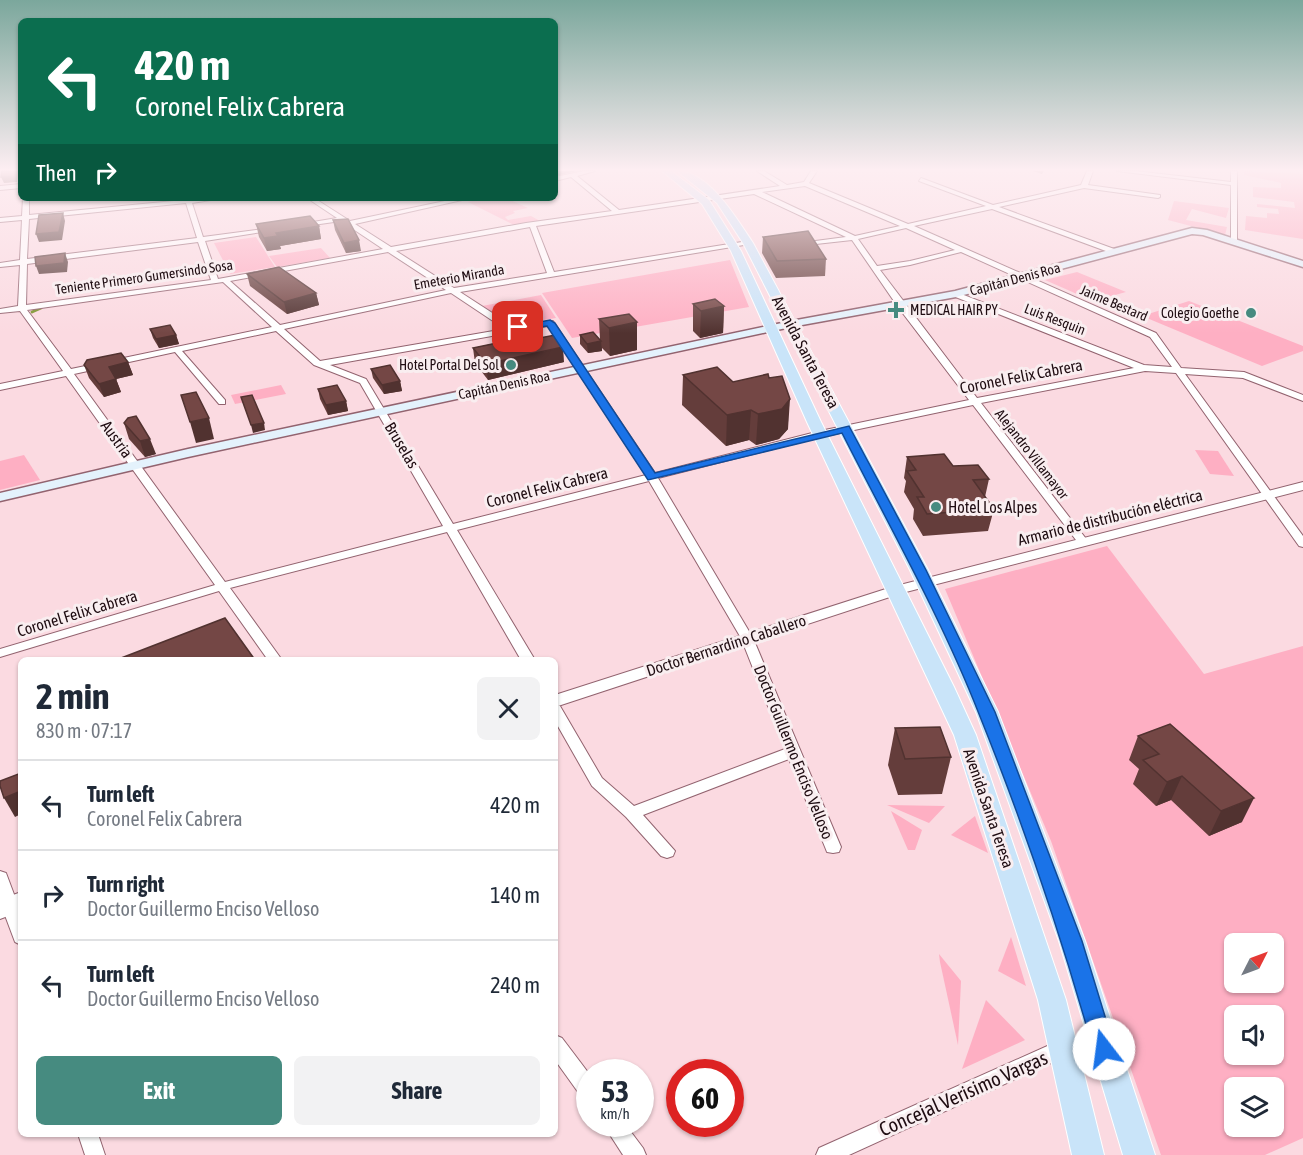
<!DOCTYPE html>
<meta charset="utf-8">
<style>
:root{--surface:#fff;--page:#f2f2f3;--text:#1f2937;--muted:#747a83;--line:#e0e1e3;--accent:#468b80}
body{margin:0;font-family:"Asap Condensed",sans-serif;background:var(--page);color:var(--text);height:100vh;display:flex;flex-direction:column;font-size:22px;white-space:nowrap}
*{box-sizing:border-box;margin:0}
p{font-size:20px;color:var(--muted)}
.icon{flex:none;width:33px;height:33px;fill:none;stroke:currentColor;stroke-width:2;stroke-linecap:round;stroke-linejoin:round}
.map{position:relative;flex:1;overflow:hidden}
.side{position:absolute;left:18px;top:657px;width:540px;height:480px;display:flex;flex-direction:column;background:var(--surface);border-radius:9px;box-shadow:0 2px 4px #0004}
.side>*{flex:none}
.guide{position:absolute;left:18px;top:18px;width:540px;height:183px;border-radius:9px;box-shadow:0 2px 4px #0004;background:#0b6e4f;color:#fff;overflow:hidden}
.needle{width:39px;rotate:48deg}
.tools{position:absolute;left:1224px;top:933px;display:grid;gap:12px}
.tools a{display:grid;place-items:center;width:60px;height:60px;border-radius:9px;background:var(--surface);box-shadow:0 2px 4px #0004;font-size:30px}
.speed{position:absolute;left:576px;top:1059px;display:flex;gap:12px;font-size:30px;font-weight:700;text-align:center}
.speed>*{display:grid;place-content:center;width:78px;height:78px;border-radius:50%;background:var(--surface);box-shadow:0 2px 4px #0004;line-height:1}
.speed small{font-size:15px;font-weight:400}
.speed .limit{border:9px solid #d22;background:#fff;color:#111}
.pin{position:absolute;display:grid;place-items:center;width:51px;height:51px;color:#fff;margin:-26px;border-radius:12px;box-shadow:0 3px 9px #0006}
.me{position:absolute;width:66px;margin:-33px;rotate:345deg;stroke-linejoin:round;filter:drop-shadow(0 0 4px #0008)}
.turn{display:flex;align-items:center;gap:21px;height:126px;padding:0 18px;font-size:27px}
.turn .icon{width:78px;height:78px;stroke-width:2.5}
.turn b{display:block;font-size:42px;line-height:51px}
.then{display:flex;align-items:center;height:57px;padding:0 18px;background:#0003;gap:12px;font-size:22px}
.round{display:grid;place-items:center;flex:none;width:63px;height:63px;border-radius:9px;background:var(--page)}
.overview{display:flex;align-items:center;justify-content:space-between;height:102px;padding:0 18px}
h1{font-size:36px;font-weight:700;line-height:45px}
.action{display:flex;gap:12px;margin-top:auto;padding:12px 18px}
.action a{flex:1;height:69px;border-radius:9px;background:var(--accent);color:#fff;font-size:24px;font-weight:700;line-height:69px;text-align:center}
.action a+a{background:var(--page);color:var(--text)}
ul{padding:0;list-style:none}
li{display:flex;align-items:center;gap:18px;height:90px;padding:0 18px;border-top:2px solid var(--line)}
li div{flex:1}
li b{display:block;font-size:22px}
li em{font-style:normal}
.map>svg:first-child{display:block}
.green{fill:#feafc3;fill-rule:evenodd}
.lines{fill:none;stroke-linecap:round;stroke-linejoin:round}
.stream{stroke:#79932b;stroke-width:3}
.minor-casing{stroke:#92636f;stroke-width:2}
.tertiary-casing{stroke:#92636f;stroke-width:2}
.secondary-casing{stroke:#92636f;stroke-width:3}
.primary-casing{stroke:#fff;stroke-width:2}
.minor{fill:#fff;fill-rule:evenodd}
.tertiary{fill:#fff;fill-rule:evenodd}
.secondary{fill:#e4f2fc;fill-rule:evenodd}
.primary{fill:#c9e4f9;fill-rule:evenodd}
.wall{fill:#643d3b}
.shaded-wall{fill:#513230}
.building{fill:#744745;stroke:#513230;stroke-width:1.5}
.route{fill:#1a73e8;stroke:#114b97;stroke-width:1.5}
.poi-dot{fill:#468b80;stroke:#f9eef0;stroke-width:2}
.labels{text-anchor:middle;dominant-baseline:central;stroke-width:6;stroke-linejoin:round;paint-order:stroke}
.far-street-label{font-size:14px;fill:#1f0d12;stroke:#f9eef0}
.far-poi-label{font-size:14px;fill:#1f0d12;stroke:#f9eef0;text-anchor:end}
.street-label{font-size:16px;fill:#1f0d12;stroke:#f9eef0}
.poi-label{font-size:16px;fill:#1f0d12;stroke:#f9eef0;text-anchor:start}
.near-street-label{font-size:20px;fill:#1f0d12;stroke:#f9eef0}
</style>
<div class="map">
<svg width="1303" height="1155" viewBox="0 0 1303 1155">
<rect width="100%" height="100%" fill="#fbdae1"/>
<g class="green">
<path d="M1244,171L1303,174V239L1245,230L1246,216L1267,218V213L1279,214L1278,209L1257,207V204L1295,208L1294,202L1253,197V187L1281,188V183L1244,175Z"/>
<path d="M486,198H506L528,208L513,211L515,213L505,217L508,220L531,216L540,221L514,225L468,202Z"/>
<path d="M1174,201L1229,208L1226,218L1192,209L1186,220L1227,227L1225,235L1168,220Z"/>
<path d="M256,237L275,267L230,274L214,243Z"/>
<path d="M321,248L330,258L277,267L269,256Z"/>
<path d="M730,260L749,307L572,338L542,293Z"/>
<path d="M1077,272L1126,292L1093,301L1045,280Z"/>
<path d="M541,295L556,318L511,325L482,306Z"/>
<path d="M1189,301L1303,346V351L1262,366L1142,316Z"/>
<path d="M281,385L286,394L235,404L231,395Z"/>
<path d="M1195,450L1218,451L1234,476L1210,474Z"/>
<path d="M24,455L40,480L0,490V461Z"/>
<path d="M1107,546L1204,674L1303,646V1138L1265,1155H1161L1051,841L945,589ZM1234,944H1274V982H1234ZM1234,1016H1274V1054H1234ZM1234,1088H1274V1126H1234Z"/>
<path d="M887,805L945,806L929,823Z"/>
<path d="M891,811L922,830L915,850H908Z"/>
<path d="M975,816L988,853L951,835Z"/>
<path d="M1011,937L1026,986L998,971Z"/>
<path d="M939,954L961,981L958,1045L940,962Z"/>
<path d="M986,1000L1025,1040L962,1069Z"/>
</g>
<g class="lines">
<path class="stream" d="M32,312L41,308"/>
<defs>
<g id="minor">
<path d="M584,171H595L577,176L619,210L780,186L757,171H764L787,185L804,182L811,171H817L809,183L908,224L986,206L919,181L921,178L993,205L1081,185L1087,171H1093L1088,185L1160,195V197L1158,198L1084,188L999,207L1117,250L1118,252L1114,254L992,209L914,226L1156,333L1181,368L1244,372L1303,395V401L1243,378L1185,374L1303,536V547L1299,546L1176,373L1145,371L981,403L1087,540L1089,542L1083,545L1079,544L973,405L821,437L658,478L753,638L841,847L839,852L833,853L827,852L825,847L789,759L643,815L675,851L673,856L667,858L661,856L626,817L592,786L555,721V704L560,706L602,778L634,806L785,749L741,638L649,481L457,530L535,660H521L447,532L230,588L282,660H268L219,591L0,657V649L215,585L66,376L0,390V384L63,371L20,311L0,313V309L18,306L20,265L0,267V263L20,260L22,220L0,222V218L22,216L23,198H29V215L184,200V198H223L192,203L203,237L272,228L275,230L205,241L218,279L383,249L341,221L299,227L298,226L301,224L337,218L307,198H314L350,221L459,198H471L355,224L391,247L526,223L612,211L571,177L555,181V177ZM805,186L900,226L855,236L762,192ZM754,194L846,237L800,243L798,244V246L852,240L898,307L969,400L820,431L655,473L553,321L514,327L460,292L750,244V242L748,241L554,272L536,226ZM186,203L197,238L27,259L29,219ZM530,227L547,273L454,288L396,251ZM906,228L955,250L910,261L877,266L858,239ZM198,242L211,280L26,305L27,264ZM388,252L446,290L280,325L230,281ZM961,252L1150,337L1172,367L1144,365L956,292L952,294L953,296L1134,368L977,398L880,270L910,265ZM223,282L272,327L71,369L27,310ZM451,293L505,329L320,361L284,329ZM548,326L646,475L453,524L366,379L330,365ZM276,331L314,365L360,383L443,526L225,582L74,374L175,352L219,404H225V400L182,351Z"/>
<path d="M1117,171H1135L1231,182V171H1237V241L1234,243L1231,241V185Z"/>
<path d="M21,184V188L0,190V186Z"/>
<path d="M0,871L6,873L21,913V945L15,942L0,902Z"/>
<path d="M555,1035L562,1038L590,1075V1102L583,1099L555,1060Z"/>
<path d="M1063,1039L1104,1040L1111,1043L1114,1049L1111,1055L1104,1058L1064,1057L849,1155H816L819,1148Z"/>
<path d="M603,1124H625L643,1148L646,1155H623Z"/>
<path d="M78,1134H98L105,1155H85Z"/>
</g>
<g id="tertiary">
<path d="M1303,482V490L902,593L555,707V695L892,587Z"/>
<path d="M21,892V911L0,919V900Z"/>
</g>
<path id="secondary" d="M1192,228L1207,230L1303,261V267L1203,235L1192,234L956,297L791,327L188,457L0,501V493L188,449L791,321L955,291Z"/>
<g id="primary">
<path d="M662,171H671L709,200L741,251L821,422L954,687L976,735L1066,1000L1104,1155H1072L1038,1000L954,735L807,422L731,251L702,204Z"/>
<path d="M677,171C709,171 737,219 753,243L928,570L998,712L1085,941L1155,1155H1123L1059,941L976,712L910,570L743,243L717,203Z"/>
</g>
</defs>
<use href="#minor" class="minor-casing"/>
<use href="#tertiary" class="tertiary-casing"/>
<use href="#secondary" class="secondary-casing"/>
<use href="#primary" class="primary-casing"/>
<use href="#minor" class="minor"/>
<use href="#tertiary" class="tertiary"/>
<use href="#secondary" class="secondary"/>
<use href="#primary" class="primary"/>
</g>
<g class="wall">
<path d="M1033,171H1044L1042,174Z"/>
<path d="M333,220L361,251L346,253L335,230Z"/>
<path d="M256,224L319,226L321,239L280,246L281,249L267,251L259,237Z"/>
<path d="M763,237L826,259L825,276L776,278L762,253Z"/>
<path d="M247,274L316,293L319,305L287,314L250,286Z"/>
<path d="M693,304L724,306L723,333L700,338L693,331Z"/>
<path d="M599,319L637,322V350L610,356L602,348V351L588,353L580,344V335L600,340Z"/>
<path d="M150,329L176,335L179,344L159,348L153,338Z"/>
<path d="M499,338L564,362L488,380L475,363L473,348L500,342Z"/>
<path d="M128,362L133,375L116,379L121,392L104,397L89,378L84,365Z"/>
<path d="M371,369L400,381L402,391L384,394L373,378Z"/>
<path d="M683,375L733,382L788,429L779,439L756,445L749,440L726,446L682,405Z"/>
<path d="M318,389L346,401L348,411L328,415L320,399Z"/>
<path d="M124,423L156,454L145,457L129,439Z"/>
<path d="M907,457L953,466L989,479L985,497L994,509L988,531L923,536L913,519L914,509L904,492L906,481L904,478Z"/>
<path d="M895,728L951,757L942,794L898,795L888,765Z"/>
<path d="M1138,736L1242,822L1209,836L1171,800L1156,806L1133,784L1139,769L1129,760Z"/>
</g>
<g class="shaded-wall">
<path d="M16,171H18L17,182L4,183L1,177Z"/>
<path d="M555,171H577L555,176Z"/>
<path d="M63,213L65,221L62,240L39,242L36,234Z"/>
<path d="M319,226L321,239L280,246L281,249L267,251L264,238L276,233Z"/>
<path d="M359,240L361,251L346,253L344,243Z"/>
<path d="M65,253L68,262L67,272L39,274L36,266Z"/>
<path d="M316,293L319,305L287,314L284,302Z"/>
<path d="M724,306L723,333L700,338L701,311Z"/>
<path d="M637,322V350L610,356L609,328Z"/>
<path d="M176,335L179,344L159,348L156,339Z"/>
<path d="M601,341L602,351L588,353L587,344Z"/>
<path d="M563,347L564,362L488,380L486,364Z"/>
<path d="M128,362L133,375L116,379L121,392L104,397L99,384L109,367Z"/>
<path d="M400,381L402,391L384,394L382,385Z"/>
<path d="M790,399L788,429L779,439L756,445L758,414Z"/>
<path d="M346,401L348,411L328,415L326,405Z"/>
<path d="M751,410L749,440L726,446L727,415Z"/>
<path d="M209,418L214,439L196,443L190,422Z"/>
<path d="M264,423L265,430L253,433L251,425Z"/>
<path d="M150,439L156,454L145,457L140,441Z"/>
<path d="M1182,776L1171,800L1156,806L1167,782Z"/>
<path d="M21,791V814L15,817L4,798Z"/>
<path d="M1254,798L1242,822L1209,836L1221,811Z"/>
</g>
<g class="building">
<path d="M2,171H16L15,176L1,177Z"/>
<path d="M63,213L59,232L36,234L39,215Z"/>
<path d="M310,216L319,226L276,233L278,236L264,238L256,224Z"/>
<path d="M348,219L359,240L344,243L333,220Z"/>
<path d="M808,231L826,259L777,261L763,237Z"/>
<path d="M65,253L64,263L36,266L35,257Z"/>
<path d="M279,267L316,293L284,302L247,274Z"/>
<path d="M715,299L724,306L701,311L693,304Z"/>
<path d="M629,314L637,322L609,328L599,319Z"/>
<path d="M170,325L176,335L156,339L150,329Z"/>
<path d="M593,332L601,341L587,344L580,335Z"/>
<path d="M555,335L563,347L486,364L473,348L502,342L499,338L513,336L524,341Z"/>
<path d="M121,353L128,362L109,367L116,379L99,384L84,365L87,360Z"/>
<path d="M390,365L400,381L382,385L371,369Z"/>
<path d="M717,367L733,382L768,374L769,378L782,376L790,399L782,409L758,414L751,410L727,415L683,375Z"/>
<path d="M337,385L346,401L326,405L318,389Z"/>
<path d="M196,392L209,418L190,422L181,395Z"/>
<path d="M252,395L264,423L251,425L241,397Z"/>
<path d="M136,416L150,439L140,441L124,423L128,418Z"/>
<path d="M944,454L953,466L978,465L989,479L973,480L994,509L927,514L917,497H924L907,471L916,470L907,457Z"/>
<path d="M225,618L255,660H116Z"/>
<path d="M1170,724L1254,798L1221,811L1182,776L1167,782L1143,760L1159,754L1138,736Z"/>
<path d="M940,727L951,757L905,759L895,728Z"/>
<path d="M21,773V791L4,798L0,786V781Z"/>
</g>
<linearGradient id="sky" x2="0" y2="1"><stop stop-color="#7ba79c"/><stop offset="0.51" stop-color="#fdeef2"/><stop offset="1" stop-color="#fdeef2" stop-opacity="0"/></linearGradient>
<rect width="1303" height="333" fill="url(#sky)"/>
<path class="route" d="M550,320L555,323L655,473L849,426L926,570L995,712L1082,941L1115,1049L1111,1056L1104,1059L1096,1056L1093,1049C1061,935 1023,823 979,714C942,619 888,524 842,433L648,480L547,326L518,330L513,327Z"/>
<g class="poi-dot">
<path d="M893 301h6v6h6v6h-6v6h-6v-6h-6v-6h6z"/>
<circle cx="1251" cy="313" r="6"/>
<circle cx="511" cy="365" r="6"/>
<circle cx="936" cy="507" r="6"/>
</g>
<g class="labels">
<g class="far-street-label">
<text transform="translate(144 277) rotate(-8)">Teniente Primero Gumersindo Sosa</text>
<text transform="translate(459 277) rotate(-10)">Emeterio Miranda</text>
<text transform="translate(1015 279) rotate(-15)">Capitán Denis Roa</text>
<text transform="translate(1114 303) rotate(23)">Jaime Bestard</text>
<text transform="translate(1055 319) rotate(21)">Luis Resquin</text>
<text transform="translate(504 385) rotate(-12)">Capitán Denis Roa</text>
<text transform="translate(1032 454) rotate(52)">Alejandro Villamayor</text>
</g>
<g class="far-poi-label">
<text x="910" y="310" text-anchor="start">MEDICAL HAIR PY</text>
<text x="1239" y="313">Colegio Goethe</text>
<text x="499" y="365">Hotel Portal Del Sol</text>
</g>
<g class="street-label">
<text transform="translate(806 352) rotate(62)">Avenida Santa Teresa</text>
<text transform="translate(1021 376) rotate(-11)">Coronel Felix Cabrera</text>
<text transform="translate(117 439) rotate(54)">Austria</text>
<text transform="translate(402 445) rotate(59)">Bruselas</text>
<text transform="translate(547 487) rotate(-14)">Coronel Felix Cabrera</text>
<text transform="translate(1110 517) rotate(-14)">Armario de distribución eléctrica</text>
<text transform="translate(77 613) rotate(-17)">Coronel Felix Cabrera</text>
<text transform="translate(726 645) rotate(-18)">Doctor Bernardino Caballero</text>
<text transform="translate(794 752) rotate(68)">Doctor Guillermo Enciso Velloso</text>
<text transform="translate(989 808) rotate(71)">Avenida Santa Teresa</text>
</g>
<g class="poi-label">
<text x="948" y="507">Hotel Los Alpes</text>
</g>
<g class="near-street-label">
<text transform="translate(963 1093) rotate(-24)">Concejal Verisimo Vargas</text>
</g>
</g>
</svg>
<div class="tools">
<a><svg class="needle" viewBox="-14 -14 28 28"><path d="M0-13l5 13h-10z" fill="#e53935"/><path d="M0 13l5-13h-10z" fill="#747a83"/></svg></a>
<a><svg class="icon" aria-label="sound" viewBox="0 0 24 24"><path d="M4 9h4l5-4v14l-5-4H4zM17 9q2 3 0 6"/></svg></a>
<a><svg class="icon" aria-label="layers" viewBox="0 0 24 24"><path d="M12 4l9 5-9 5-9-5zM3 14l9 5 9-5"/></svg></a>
</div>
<div class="speed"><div>53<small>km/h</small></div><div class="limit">60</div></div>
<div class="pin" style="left:518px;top:327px;background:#d93025"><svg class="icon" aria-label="arrive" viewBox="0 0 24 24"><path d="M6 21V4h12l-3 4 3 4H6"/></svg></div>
<svg class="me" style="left:1104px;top:1049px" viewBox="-20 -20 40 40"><circle r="19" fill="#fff"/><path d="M0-13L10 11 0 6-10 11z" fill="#1a73e8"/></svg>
<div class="guide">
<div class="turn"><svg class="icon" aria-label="left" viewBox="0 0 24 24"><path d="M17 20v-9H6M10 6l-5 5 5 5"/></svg><div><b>420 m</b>Coronel Felix Cabrera</div></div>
<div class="then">Then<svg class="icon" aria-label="right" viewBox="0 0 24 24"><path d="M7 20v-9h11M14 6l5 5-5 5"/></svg></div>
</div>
<section class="side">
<div class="overview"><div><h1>2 min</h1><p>830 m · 07:17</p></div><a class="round"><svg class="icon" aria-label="close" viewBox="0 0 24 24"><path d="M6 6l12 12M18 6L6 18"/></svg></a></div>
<ul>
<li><svg class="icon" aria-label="left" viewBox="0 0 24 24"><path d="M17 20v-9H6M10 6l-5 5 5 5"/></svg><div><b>Turn left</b><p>Coronel Felix Cabrera</p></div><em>420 m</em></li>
<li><svg class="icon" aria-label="right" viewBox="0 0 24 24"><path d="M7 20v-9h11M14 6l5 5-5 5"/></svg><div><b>Turn right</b><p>Doctor Guillermo Enciso Velloso</p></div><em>140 m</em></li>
<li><svg class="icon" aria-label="left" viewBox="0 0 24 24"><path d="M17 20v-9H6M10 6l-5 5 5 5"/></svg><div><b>Turn left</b><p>Doctor Guillermo Enciso Velloso</p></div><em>240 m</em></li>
</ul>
<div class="action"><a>Exit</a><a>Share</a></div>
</section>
</div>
